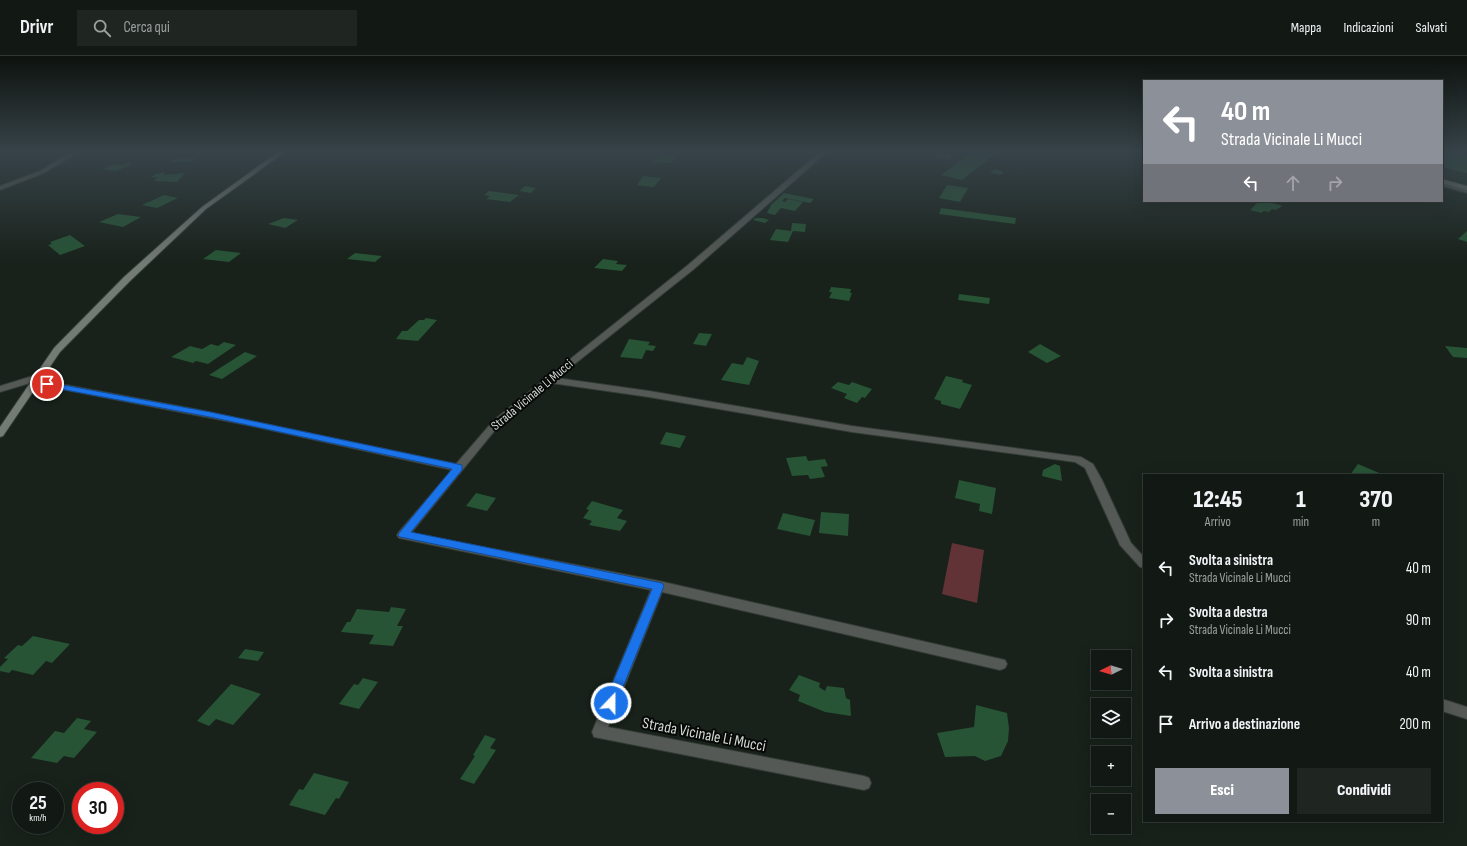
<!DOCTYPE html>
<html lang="it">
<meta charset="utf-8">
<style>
:root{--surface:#121914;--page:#1f2622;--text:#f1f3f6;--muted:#9ca0a0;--line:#313834;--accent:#8c9099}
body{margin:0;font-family:"Sofia Sans Condensed",sans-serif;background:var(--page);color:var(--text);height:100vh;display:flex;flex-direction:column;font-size:15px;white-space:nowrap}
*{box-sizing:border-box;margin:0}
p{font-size:13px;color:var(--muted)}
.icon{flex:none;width:22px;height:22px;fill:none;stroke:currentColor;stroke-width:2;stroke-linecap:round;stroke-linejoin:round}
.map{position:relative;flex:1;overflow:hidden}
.panel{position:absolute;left:1143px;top:418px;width:300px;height:348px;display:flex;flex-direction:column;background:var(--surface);border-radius:0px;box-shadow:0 4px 16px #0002,0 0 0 1px var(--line)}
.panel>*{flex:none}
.banner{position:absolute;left:1143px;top:24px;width:300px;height:122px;border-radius:0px;box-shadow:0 4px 16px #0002,0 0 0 1px var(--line);background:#8c9099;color:#fff;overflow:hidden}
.needle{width:26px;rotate:265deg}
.buttons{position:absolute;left:1091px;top:594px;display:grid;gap:8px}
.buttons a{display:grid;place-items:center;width:40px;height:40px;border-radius:0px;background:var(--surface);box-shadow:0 4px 16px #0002,0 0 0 1px var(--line);font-size:20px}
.speed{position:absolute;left:12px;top:726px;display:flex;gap:8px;font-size:20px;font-weight:700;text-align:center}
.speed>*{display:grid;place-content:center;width:52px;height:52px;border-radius:50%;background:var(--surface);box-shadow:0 4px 16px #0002,0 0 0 1px var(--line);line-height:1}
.speed small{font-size:10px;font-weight:400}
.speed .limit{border:6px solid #d22;background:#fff;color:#111}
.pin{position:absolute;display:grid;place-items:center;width:34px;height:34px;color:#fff;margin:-17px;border:2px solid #fff;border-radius:50%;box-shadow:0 1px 4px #0007}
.me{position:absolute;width:44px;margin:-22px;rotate:22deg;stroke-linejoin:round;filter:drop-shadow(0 0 3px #0008)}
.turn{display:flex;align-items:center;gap:14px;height:84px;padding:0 12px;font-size:18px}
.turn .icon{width:52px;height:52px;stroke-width:2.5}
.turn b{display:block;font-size:28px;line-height:34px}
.lanes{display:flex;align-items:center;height:38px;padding:0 12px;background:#0003;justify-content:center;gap:20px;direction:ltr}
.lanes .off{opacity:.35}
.eta{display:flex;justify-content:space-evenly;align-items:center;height:68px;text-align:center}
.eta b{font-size:24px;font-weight:800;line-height:28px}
.button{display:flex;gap:8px;margin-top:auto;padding:8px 12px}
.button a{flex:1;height:46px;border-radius:0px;background:var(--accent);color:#fff;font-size:16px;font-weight:800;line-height:46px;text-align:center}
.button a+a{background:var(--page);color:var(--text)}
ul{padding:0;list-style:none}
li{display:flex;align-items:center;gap:12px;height:52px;padding:0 12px}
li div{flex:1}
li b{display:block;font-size:15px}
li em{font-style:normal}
header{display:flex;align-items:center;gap:24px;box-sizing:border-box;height:56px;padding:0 20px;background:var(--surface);border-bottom:1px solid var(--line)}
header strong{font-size:19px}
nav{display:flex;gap:22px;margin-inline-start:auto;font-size:14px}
.search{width:280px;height:36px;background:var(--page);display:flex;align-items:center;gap:10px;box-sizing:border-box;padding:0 14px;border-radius:0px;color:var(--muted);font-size:15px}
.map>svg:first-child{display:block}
.built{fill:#1e2c22}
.green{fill:#613336}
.building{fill:#265435}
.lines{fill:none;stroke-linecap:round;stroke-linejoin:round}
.street-casing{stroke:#323b34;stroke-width:2}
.secondary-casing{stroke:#323b34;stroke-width:2}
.street{fill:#555956;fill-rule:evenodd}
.secondary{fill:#747b75;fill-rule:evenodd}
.route{fill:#1a73e8;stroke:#114b97}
.labels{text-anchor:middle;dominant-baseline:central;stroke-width:4;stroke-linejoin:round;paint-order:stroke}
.street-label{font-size:13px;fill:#d3d9d5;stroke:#060907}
.near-street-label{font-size:16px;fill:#d3d9d5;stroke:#060907}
</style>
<header>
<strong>Drivr</strong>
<div class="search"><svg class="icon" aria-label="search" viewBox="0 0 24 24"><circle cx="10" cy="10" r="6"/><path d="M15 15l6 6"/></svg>Cerca qui</div>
<nav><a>Mappa</a><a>Indicazioni</a><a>Salvati</a></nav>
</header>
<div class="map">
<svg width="1467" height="790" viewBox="0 0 1467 790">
<rect width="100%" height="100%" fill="#18211a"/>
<path class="built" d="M1442,96H1467V129L1442,121Z"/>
<path class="green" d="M952,487L984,494L977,547L942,538Z"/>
<g class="building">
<path d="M971,96L995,98L962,124L941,119Z"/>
<path d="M1442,96H1453L1467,100V117L1442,111Z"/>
<path d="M940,97L953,100L949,104L934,101Z"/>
<path d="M660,98L677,99L671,107L653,106Z"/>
<path d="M180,102L196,103L190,106H168Z"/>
<path d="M126,107L132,108L116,115L103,113L114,108L121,109Z"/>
<path d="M995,113L1004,116L1000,119L990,117Z"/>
<path d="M165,116L163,119L185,117L177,126L154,125L158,121L151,122L155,118Z"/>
<path d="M643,120L661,122L654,131L637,129Z"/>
<path d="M947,129L968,132L960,146L939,142Z"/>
<path d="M525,130L536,132L531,137L519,135Z"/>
<path d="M489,135L519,139L510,146L486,143L490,140L484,139Z"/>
<path d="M784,137L814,143L810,147L785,142L782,145L785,146L788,143L803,146L795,155L781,152L775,159L767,157L771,149Z"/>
<path d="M164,139L178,142L157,152L142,149Z"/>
<path d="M1259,145H1265L1283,150L1275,154L1272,153L1269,156L1264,155L1261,157L1250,154Z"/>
<path d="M941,152L1016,162L1015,168L939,158Z"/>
<path d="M118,158L141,161L123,171L99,166Z"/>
<path d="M284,162L298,164L285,172L268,168Z"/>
<path d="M756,162H763L769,164L765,167L753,164Z"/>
<path d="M792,167L806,168L805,176L793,175L788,186L770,184L776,173L791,175Z"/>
<path d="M1467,175V186L1458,183Z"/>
<path d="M70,179L85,190L60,199L48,189L52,188L50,186Z"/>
<path d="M216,194L241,197L229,206L203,203Z"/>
<path d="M355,197L382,200L375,206L347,203Z"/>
<path d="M603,203L618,205L616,208L627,209L622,215L594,212Z"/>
<path d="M831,231L851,233L850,237H852L849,245L829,242L832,236H829Z"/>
<path d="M959,238L990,242L989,248L958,244Z"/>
<path d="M426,262L437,264L418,285L396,283L402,275H407L419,264H424Z"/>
<path d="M699,277L712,278L706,290L693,288Z"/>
<path d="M629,283L650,286L648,289L656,290L653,295L646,294L642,303L620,301Z"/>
<path d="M224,286L236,289L208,308L196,305L193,307L171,301L190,290L202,293L211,288L218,290Z"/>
<path d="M1040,288L1061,300L1047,307L1028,296Z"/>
<path d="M1445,290L1467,292V302L1453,301Z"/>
<path d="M245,296L257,300L222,323L209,319Z"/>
<path d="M747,301L759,305L749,329L721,324L732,307L743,309Z"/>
<path d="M946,320L963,324L962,326L972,329L960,353L941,348V345L934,343Z"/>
<path d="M838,326L849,329L852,326L872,333L865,342L862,341L857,347L844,342L847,338L831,332Z"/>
<path d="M666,376L686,380L680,392L660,388Z"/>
<path d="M806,400L808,405L825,403L828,410L821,411L825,421L810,423L808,419L792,420L786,402Z"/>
<path d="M1055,408L1060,410L1062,425L1042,420L1043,414Z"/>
<path d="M1358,408L1384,419H1350Z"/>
<path d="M959,424L996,432L992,458L979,455L980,448L955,442Z"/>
<path d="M476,437L496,442L487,455L466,450Z"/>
<path d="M592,445L623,454L617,462L627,465L620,475L589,469L592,465L583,462L589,454L586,453Z"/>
<path d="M821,456L849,458L848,480L819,477Z"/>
<path d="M783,457L815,464L810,480L777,473Z"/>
<path d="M391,551L406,553L397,570H403L393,590L369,588L374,579L341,576L347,566H350L357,553L389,556Z"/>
<path d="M33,580L70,588L52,607L46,605L33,619L12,614L9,617L0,615V611L8,603L4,602L18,589L22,590Z"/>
<path d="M245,593L264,596L258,605L238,602Z"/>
<path d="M799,619L820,627L819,631L825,635L827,630L844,632L846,642L850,644L851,660L825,656L798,645L800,639L789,634Z"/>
<path d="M363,622L378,626L359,653L339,648L354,628L358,629Z"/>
<path d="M231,628L261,638L233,669L216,663L209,670L197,665Z"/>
<path d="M976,649L1007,657L1009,672L1008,685L1001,700L985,705L975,700L945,701L937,677L974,671Z"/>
<path d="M77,662L91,665L84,673L97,676L74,702L64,700L57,707L31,702L55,675L64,677Z"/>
<path d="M485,679L496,683L490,692L496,694L474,728L460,723L475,700L473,699Z"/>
<path d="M314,717L349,726L339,743L336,742L325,759L289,749L299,733L303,734Z"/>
</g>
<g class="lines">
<defs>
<g id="street">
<path d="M71,96H79L44,117L0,134V130L40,115Z"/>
<path d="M820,96H827L694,213L557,322L649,335L852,370L1081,401L1093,408L1102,424L1131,487L1144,501V512L1140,511L1120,489L1085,412L1075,406L852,376L649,341L551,327L500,368L411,477L659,525L1005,604L1007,608L1005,612L1000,614L662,536L608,671L864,720L869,722L871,727L869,732L864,734L594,681L592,676L651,534L399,482L397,479L399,476L452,414L247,369L30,327L0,336V330L36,319L40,322L39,324L194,353L456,408L494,364L688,209Z"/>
<path d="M1442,126L1467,133V137L1442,130Z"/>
<path d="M1442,643L1467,651V663L1442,655Z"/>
</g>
<g id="secondary">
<path d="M278,96H285L206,153L130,225L60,296L3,380L0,381V371L54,292L124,221L202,151Z"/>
<path d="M1442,123L1467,130V134L1442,127Z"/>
</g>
</defs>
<use href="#street" class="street-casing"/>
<use href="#secondary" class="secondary-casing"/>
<use href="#street" class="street"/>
<use href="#secondary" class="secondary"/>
</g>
<linearGradient id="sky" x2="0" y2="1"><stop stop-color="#0d120e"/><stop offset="0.46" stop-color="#374349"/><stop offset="1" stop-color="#374349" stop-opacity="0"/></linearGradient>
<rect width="1467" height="207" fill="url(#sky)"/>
<path class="route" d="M47,326L210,356L462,409V414L411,476L662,527L664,530L615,651L611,652L606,651L604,647L652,533L400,481L398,479L400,476L452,413L210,361L44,330L43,328Z"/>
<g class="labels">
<g class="street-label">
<text transform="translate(532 339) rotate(-40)">Strada Vicinale Li Mucci</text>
</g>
<g class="near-street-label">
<text transform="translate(704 679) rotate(11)">Strada Vicinale Li Mucci</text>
</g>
</g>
</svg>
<div class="buttons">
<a><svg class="needle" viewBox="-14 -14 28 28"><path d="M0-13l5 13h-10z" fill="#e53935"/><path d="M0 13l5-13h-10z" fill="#9ca0a0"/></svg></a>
<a><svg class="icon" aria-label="layers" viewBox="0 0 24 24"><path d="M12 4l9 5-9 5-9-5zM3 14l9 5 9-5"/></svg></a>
<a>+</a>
<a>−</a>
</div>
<div class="speed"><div>25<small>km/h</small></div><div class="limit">30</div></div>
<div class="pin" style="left:47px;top:328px;background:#d93025"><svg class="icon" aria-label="arrive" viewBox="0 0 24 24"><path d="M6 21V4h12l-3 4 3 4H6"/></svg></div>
<svg class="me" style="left:611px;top:647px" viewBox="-20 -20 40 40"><circle r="17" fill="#1a73e8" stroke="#fff" stroke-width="3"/><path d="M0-11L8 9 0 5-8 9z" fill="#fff"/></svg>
<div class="banner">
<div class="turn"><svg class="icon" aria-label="left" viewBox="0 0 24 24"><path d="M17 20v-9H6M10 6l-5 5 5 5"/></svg><div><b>40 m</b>Strada Vicinale Li Mucci</div></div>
<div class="lanes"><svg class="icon" aria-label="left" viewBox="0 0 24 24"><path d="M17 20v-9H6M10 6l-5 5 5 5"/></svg><svg class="icon off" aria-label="ahead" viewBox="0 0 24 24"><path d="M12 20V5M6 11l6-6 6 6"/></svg><svg class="icon off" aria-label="right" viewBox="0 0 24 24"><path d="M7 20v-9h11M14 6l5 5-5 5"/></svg></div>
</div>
<section class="panel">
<div class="eta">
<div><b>12:45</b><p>Arrivo</p></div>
<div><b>1</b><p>min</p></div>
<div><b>370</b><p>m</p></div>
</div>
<ul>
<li><svg class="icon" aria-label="left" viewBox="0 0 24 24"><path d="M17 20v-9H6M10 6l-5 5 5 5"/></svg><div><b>Svolta a sinistra</b><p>Strada Vicinale Li Mucci</p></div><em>40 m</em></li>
<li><svg class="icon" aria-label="right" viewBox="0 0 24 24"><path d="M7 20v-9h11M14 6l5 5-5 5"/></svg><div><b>Svolta a destra</b><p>Strada Vicinale Li Mucci</p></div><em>90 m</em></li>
<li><svg class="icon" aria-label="left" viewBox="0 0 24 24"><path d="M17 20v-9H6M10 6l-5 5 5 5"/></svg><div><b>Svolta a sinistra</b></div><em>40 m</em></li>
<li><svg class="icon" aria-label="arrive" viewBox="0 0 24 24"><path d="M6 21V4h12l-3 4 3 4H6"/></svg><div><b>Arrivo a destinazione</b></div><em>200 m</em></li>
</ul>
<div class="button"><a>Esci</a><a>Condividi</a></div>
</section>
</div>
